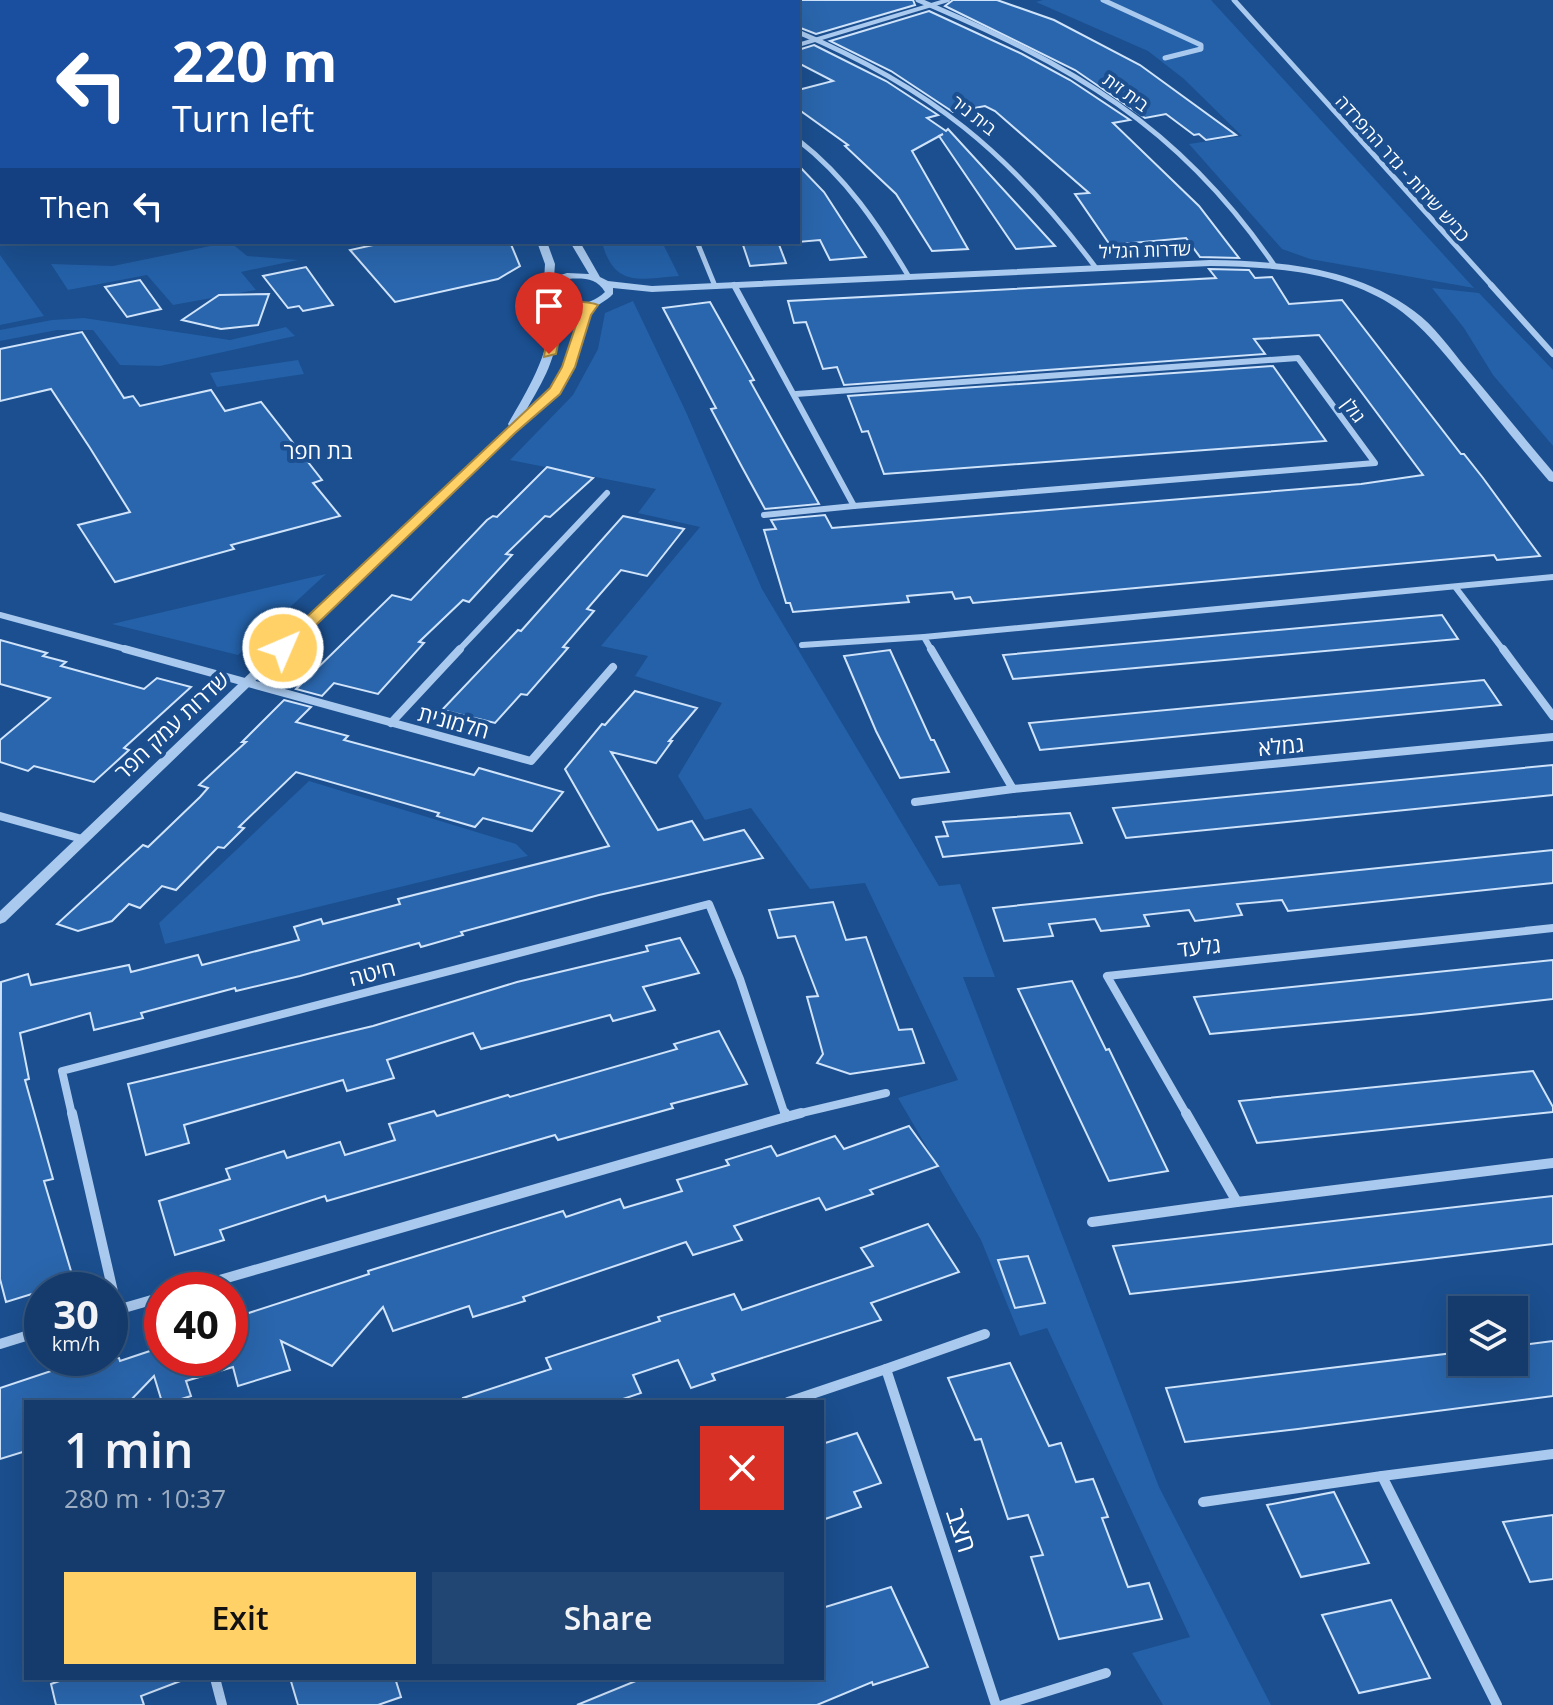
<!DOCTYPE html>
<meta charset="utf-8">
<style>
:root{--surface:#143b6b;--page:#214673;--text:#f1f3f6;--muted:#9dadc1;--line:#33557e;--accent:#ffd166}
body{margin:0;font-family:"Open Sans",Heebo,sans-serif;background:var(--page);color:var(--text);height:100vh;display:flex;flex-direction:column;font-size:30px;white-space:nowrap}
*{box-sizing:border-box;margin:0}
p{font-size:26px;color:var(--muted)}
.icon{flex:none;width:44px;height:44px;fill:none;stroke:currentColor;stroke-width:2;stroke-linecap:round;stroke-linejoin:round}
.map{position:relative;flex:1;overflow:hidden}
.drawer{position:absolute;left:24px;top:1400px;width:800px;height:280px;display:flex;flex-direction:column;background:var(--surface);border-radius:0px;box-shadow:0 8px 32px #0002,0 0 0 2px var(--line)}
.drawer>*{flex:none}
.top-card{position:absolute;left:0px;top:0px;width:800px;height:244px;box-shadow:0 8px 32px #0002,0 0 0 2px var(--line);background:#1a4fa0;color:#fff;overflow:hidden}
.controls{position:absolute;left:1448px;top:1296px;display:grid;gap:16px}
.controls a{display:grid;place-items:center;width:80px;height:80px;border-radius:0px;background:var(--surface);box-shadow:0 8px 32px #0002,0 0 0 2px var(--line);font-size:40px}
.speed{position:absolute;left:24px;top:1272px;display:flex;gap:16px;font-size:40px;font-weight:700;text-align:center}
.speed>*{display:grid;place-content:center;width:104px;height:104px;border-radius:50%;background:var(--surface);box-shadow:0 8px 32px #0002,0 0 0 2px var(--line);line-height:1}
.speed small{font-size:20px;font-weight:400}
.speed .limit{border:12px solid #d22;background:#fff;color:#111}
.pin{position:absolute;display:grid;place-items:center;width:68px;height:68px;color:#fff;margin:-82px -34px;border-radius:50% 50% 50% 0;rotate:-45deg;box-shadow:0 0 8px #0007}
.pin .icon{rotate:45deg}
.me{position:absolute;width:88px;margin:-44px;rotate:45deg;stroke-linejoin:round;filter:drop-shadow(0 0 6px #0008)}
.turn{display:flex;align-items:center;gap:28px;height:168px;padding:0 40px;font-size:36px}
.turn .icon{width:104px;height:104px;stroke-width:2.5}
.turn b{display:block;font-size:56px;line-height:68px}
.then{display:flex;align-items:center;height:76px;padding:0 40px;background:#0003;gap:16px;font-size:30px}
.round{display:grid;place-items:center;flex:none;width:84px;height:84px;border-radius:0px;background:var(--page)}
.summary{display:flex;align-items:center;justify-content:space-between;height:136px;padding:0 40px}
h1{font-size:48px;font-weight:600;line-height:60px}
.button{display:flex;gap:16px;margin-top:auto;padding:16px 40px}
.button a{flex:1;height:92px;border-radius:0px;background:var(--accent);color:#111;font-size:32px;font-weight:600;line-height:92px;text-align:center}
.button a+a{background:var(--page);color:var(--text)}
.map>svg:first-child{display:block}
.green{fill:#2461a8}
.building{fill:#2a66ad;stroke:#cfe3fa;stroke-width:2}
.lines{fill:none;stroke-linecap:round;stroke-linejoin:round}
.pedestrian{stroke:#a9c9ee;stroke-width:4}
.minor-far3{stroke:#a9c9ee;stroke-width:5}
.minor-far2{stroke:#a9c9ee;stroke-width:6}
.minor-far1{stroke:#a9c9ee;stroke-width:8}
.minor{stroke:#a9c9ee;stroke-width:10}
.tertiary{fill:#a9c9ee;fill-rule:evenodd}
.route{fill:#ffd166;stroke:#a68842;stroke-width:2}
.labels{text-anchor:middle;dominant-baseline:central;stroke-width:8;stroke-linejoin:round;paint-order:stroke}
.far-street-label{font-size:18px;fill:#fff;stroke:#1b4f8f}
.far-quarter-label{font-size:22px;fill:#fff;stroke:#1b4f8f}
.street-label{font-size:22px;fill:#fff;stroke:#1b4f8f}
.near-street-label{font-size:26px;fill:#fff;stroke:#1b4f8f}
</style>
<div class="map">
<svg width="1553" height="1705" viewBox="0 0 1553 1705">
<rect width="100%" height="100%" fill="#1b4f8f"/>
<g class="green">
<path d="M1043,0H1211L1474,288L1310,259L1282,249L1189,144L1242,136L1184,79L1148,51L1036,2Z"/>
<path d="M230,242L247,256L298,260L241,272L256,290L173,305L147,275L68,290L51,264L113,266Z"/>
<path d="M602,242H662L679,276C640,279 614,288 602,242Z"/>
<path d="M0,255L44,316L0,325Z"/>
<path d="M1432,288L1479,293L1553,370V446L1493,375L1464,328Z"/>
<path d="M633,301L686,412L762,589L939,886L960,884L995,977H963L1159,1487L1271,1705H1163L1132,1653L1190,1637L1047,1328L1020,1336L981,1240L898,1098L958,1080L865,883L810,889L751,808L705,820L678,776L722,703L635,676L648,656L601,646L700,527L638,513L656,489L510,460L573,395L598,349L605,313Z"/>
<path d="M84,318L230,340L286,327L295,336L160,366L120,365L93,330H57L0,341V330L52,320Z"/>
<path d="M298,360L304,374L217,387L210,373Z"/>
<path d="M326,574L238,655L112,624Z"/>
<path d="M309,781L516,844L528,856L165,944L159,923Z"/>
</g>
<g class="building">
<path d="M798,0H913L915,5L816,34L798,27Z"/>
<path d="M953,0H997L1054,20L1140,65L1236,135L1206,140L1199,134L1194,135L1166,114L1145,118L1075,70L945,6Z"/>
<path d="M929,11L1022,54L1070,80L1130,120L1113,123L1199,206L1239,258L1200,257L1186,238L1110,245L1075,194L1089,193L995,111L985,106L953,112L891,71L830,41Z"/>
<path d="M814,45L886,81L938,115L927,118L946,131L948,129L1055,246L1016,249L939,136L943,134L912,151L968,249L932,251L896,194L845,146L848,145L798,109V90L833,81L798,63V50Z"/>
<path d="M798,165L824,192L866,257L830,260L820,240L798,242Z"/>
<path d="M387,242H510L520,266L498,279L395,302L350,250Z"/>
<path d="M742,242H778L786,263L750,266Z"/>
<path d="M306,267L333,305L303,311L299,306L288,308L263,276Z"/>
<path d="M1209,269L1249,270L1255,278L1272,277L1289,304L1342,300L1461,454H1464L1483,478L1540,556L1497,560L1494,555L973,603L970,597L955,599L952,592L907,596L909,602L793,612L790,603H786L764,530L776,529L771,520L825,515L832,528L1361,484L1423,475L1319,335L1254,339L1265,354L844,385L837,367L823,369L806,322L794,323L788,301L1216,278Z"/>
<path d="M140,280L161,309L127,317L105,287Z"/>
<path d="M269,294L258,325L221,329L182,320L219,295Z"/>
<path d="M710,302L754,380L750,381L819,504L765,509L742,467L711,409L716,408L663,308Z"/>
<path d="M82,332L124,398L133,396L140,406L211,390L225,411L261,402L322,480L313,483L340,516L231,545L234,549L115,582L78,525L130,512L90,448L51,389L0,401V349Z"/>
<path d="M1273,366L1326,441L884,474L868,431L862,432L848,396Z"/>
<path d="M547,467L593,478L550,517L545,516L506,554L512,555L469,602L463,600L419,642L424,643L378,694L334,683L322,696L296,689L392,595L411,600L487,520L493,516L497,517Z"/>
<path d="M623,516L684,529L647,576L621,570L587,609L594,611L563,647L568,648L527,695L521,694L495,723L442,710L518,630L521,631Z"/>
<path d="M1442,615L1458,639L1013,679L1003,655Z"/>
<path d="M0,640L47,653L43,656L66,662L61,666L144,689L157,678L191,687L124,748L129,750L94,782L34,766L28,771L0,762V740L50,698L0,684Z"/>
<path d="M890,650L931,740H934L949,772L900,778L876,731L844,656Z"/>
<path d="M1484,680L1501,705L1040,750L1029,723Z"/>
<path d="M635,691L697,708L669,741H672L656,763L611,752L658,830L692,821L704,840L744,830L763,858L599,895L461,932L463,935L421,947L419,943L300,976L236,991L235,988L141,1013L143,1018L94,1030L90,1013L20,1033L29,1079L25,1080L53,1179L44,1181L74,1281L6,1302L0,1279L1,982L28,974L31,985L129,965L131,972L198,955L202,965L299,940L294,927L321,919L323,924L400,904L398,899L609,846L565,769L602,724L605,725Z"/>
<path d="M284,700L311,707L296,722L348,736L344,740L474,775L479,768L563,792L532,831L483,818L475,827L437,816L439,813L296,772L239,827L244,828L224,848L218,847L176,890L162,886L140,908L129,904L112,921L78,931L57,924L143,845L148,847L200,797L208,788L199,785L246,742H242Z"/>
<path d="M1553,765V795L1287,822L1126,838L1113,808Z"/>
<path d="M1070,813L1082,843L943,857L936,837L948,836L943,822Z"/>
<path d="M1553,850V883L1288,911L1282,900L1237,904L1242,915L1195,921L1189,910L1144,915L1149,926L1101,931L1095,919L1049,924L1053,936L1004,941L993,908Z"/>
<path d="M833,902L846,940L866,937L899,1030L912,1029L924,1063L850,1074L817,1063L823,1054L807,997L818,996L795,936L778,938L769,910Z"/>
<path d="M680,938L699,973L643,987L655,1010L613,1021L610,1015L481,1049L473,1033L387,1060L394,1078L347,1091L343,1080L184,1125L189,1143L146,1155L128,1084L373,1026L517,982L648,951L646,946Z"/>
<path d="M1553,960V999L1421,1014L1210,1034L1194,997Z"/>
<path d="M1072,981L1106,1050L1109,1049L1168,1171L1109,1181L1018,989Z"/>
<path d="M719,1031L747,1084L671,1104L673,1108L558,1140L555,1135L327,1201L325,1196L220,1230L224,1240L175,1255L159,1201L230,1179L226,1169L284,1151L287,1158L340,1142L345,1155L395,1140L389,1124L434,1111L437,1116L508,1095L510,1097L677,1049L674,1044Z"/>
<path d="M1533,1071L1553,1107V1112L1257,1143L1239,1101Z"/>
<path d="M909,1126L938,1166L870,1190L873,1194L826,1210L819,1198L734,1226L742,1240L693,1255L686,1242L523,1297L525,1301L473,1317L469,1306L393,1331L383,1307L332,1366L281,1341L290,1370L238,1386L233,1367L186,1381L191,1396L172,1402H162L154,1376L129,1402H26V1451L0,1459V1388L90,1358H119L120,1361L162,1347V1358H230V1319L369,1274L368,1271L563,1211L566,1217L620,1199L624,1208L682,1191L677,1180L729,1165L726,1160L771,1146L777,1156L835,1136L844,1149Z"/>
<path d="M1553,1196V1244L1237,1282L1130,1294L1113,1246Z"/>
<path d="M928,1224L959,1272L871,1303L881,1320L712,1374L715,1380L691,1388L678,1360L633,1375L641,1393L614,1402H464L463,1398L551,1369L546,1358L660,1321L658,1317L734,1294L742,1310L873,1266L861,1248Z"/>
<path d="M1028,1256L1045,1303L1015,1308L998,1260Z"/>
<path d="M1553,1341V1396L1298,1429L1185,1442L1166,1388L1462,1352V1362H1514V1346Z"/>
<path d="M1010,1363L1049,1446L1061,1443L1076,1482L1093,1479L1108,1517L1102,1518L1128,1587L1149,1583L1162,1619L1059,1639L1031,1557L1043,1555L1028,1515L1008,1519L981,1439L975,1440L948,1378Z"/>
<path d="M857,1433L881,1483L854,1492L861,1507L822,1520V1444Z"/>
<path d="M1334,1492L1369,1563L1301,1577L1267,1505Z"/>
<path d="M1553,1515V1579L1530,1582L1503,1522Z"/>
<path d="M891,1587L928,1667L873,1685L872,1682L817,1705H577L643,1678H822V1608Z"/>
<path d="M1391,1600L1430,1678L1359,1693L1322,1615Z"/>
<path d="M68,1678H183V1680L141,1696L144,1705H56L51,1684Z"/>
<path d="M290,1678H395L401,1697L378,1705H298Z"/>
</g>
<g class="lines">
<g class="pedestrian">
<path d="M530,2L535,0"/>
<path d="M798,45L948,0"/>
</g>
<g class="minor-far3">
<path d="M458,0L470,2"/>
<path d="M708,0L714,2"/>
<path d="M918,0C1070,64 1179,125 1274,265"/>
<path d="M1103,0L1201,45V49L1165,58"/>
<path d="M1234,0L1493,287"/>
<path d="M798,32C930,87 1011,154 1096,268"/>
<path d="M798,140C846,177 878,225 909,277"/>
<path d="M697,242L715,286"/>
</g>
<g class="minor-far2">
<path d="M734,285L854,506L1375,463L1298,358L796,394"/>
<path d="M1491,285L1553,354"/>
<path d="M764,515L854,506"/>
<path d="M1456,588L1504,651"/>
<path d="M0,615L133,651"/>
<path d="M802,645L924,637"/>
<path d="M458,651L607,493"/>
<path d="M932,651L924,637L1553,577"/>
</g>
<g class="minor-far1">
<path d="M125,649L531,761L613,667"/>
<path d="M931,649L1013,789L1553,737"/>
<path d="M1503,649L1553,716"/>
<path d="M391,723L460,649"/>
<path d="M915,802L1013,789"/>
<path d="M0,816L82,839"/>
<path d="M72,1115L62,1071L709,904L740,979L785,1115"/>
<path d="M793,1115L886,1093"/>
<path d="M1187,1115L1107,976L1553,928"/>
</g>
<g class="minor">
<path d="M72,1113L117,1309"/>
<path d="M1186,1113L1237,1202L1553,1163"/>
<path d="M786,1117L801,1113"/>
<path d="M1092,1222L1237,1202"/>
<path d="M185,1290L786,1117L785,1113"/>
<path d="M110,1312L162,1297"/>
<path d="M0,1344L42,1331"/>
<path d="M886,1369L985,1334"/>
<path d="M788,1402L886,1369L996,1705"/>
<path d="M1203,1502L1382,1476"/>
<path d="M215,1678L222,1705"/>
<path d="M1003,1705L1106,1673"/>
<path d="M1497,1705L1382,1476L1553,1454"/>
</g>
<g class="tertiary">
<rect x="0" y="50" width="2" height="4"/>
<rect x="0" y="61" width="2" height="4"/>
<path d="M537,242H547L555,264L554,277L567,273L589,274L570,242H580L600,277L608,281L652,286L1210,260C1281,261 1355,267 1414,311C1435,326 1450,349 1467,369C1496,403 1524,438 1553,472V482L1549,481C1521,448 1494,415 1467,381C1442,351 1419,320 1384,300C1331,270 1269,267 1210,266L652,292L613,288V294C607,301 596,304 592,312L574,365L564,385L549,404L514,432L5,922L0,924V911L509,426L508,424C523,397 565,333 542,303C539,300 536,297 533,294L539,283L544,281L545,264ZM568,279C583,278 597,278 605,292C588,308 560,310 543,293L546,287ZM554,308L583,310L559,375L549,391L524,414C543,381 565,348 554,308Z"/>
</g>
</g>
<path class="route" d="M548,300C561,302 590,300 598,305L591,315L575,367L560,394L515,433L289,651H278V644L550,388L562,367L581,310L556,309L561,329L556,354L544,357L548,329L542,303Z"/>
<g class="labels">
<g class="far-street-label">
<text transform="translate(1126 92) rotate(36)">בית זית</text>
<text transform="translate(974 115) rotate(38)">בית ניר</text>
<text transform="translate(1403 168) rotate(48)">כביש שירות - גדר ההפרדה</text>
<text transform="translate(1145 250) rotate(-2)">שדרות הגליל</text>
<text transform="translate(1354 410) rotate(54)">גולן</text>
</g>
<g class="far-quarter-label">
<text x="318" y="450">בת חפר</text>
</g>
<g class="street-label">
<text transform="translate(454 721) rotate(15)">חלמונית</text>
<text transform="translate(171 725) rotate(-43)">שדרות עמק חפר</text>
<text transform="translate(1281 745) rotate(-6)">גמלא</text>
<text transform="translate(1199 946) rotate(-6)">גלעד</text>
<text transform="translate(372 972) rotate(-14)">חיטה</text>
</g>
<g class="near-street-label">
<text transform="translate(962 1530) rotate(72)">חצב</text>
</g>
</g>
</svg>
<div class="controls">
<a><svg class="icon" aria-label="layers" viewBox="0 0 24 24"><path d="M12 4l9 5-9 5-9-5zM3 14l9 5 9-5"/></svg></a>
</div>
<div class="speed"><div>30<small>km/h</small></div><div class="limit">40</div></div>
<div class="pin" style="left:549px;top:354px;background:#d93025"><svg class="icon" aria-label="arrive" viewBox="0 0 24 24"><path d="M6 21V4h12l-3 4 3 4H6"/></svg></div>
<svg class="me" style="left:283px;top:648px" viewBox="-20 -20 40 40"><circle r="17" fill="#ffd166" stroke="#fff" stroke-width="3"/><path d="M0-11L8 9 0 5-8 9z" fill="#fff"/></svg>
<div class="top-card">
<div class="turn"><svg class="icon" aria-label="left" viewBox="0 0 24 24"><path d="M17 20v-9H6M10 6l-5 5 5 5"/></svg><div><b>220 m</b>Turn left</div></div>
<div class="then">Then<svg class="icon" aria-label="left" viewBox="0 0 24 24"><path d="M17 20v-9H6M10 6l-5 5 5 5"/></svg></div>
</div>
<section class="drawer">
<div class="summary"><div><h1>1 min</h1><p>280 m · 10:37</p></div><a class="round" style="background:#d93025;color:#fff"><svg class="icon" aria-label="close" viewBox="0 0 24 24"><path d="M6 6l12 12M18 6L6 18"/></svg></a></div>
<div class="button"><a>Exit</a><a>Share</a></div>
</section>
</div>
